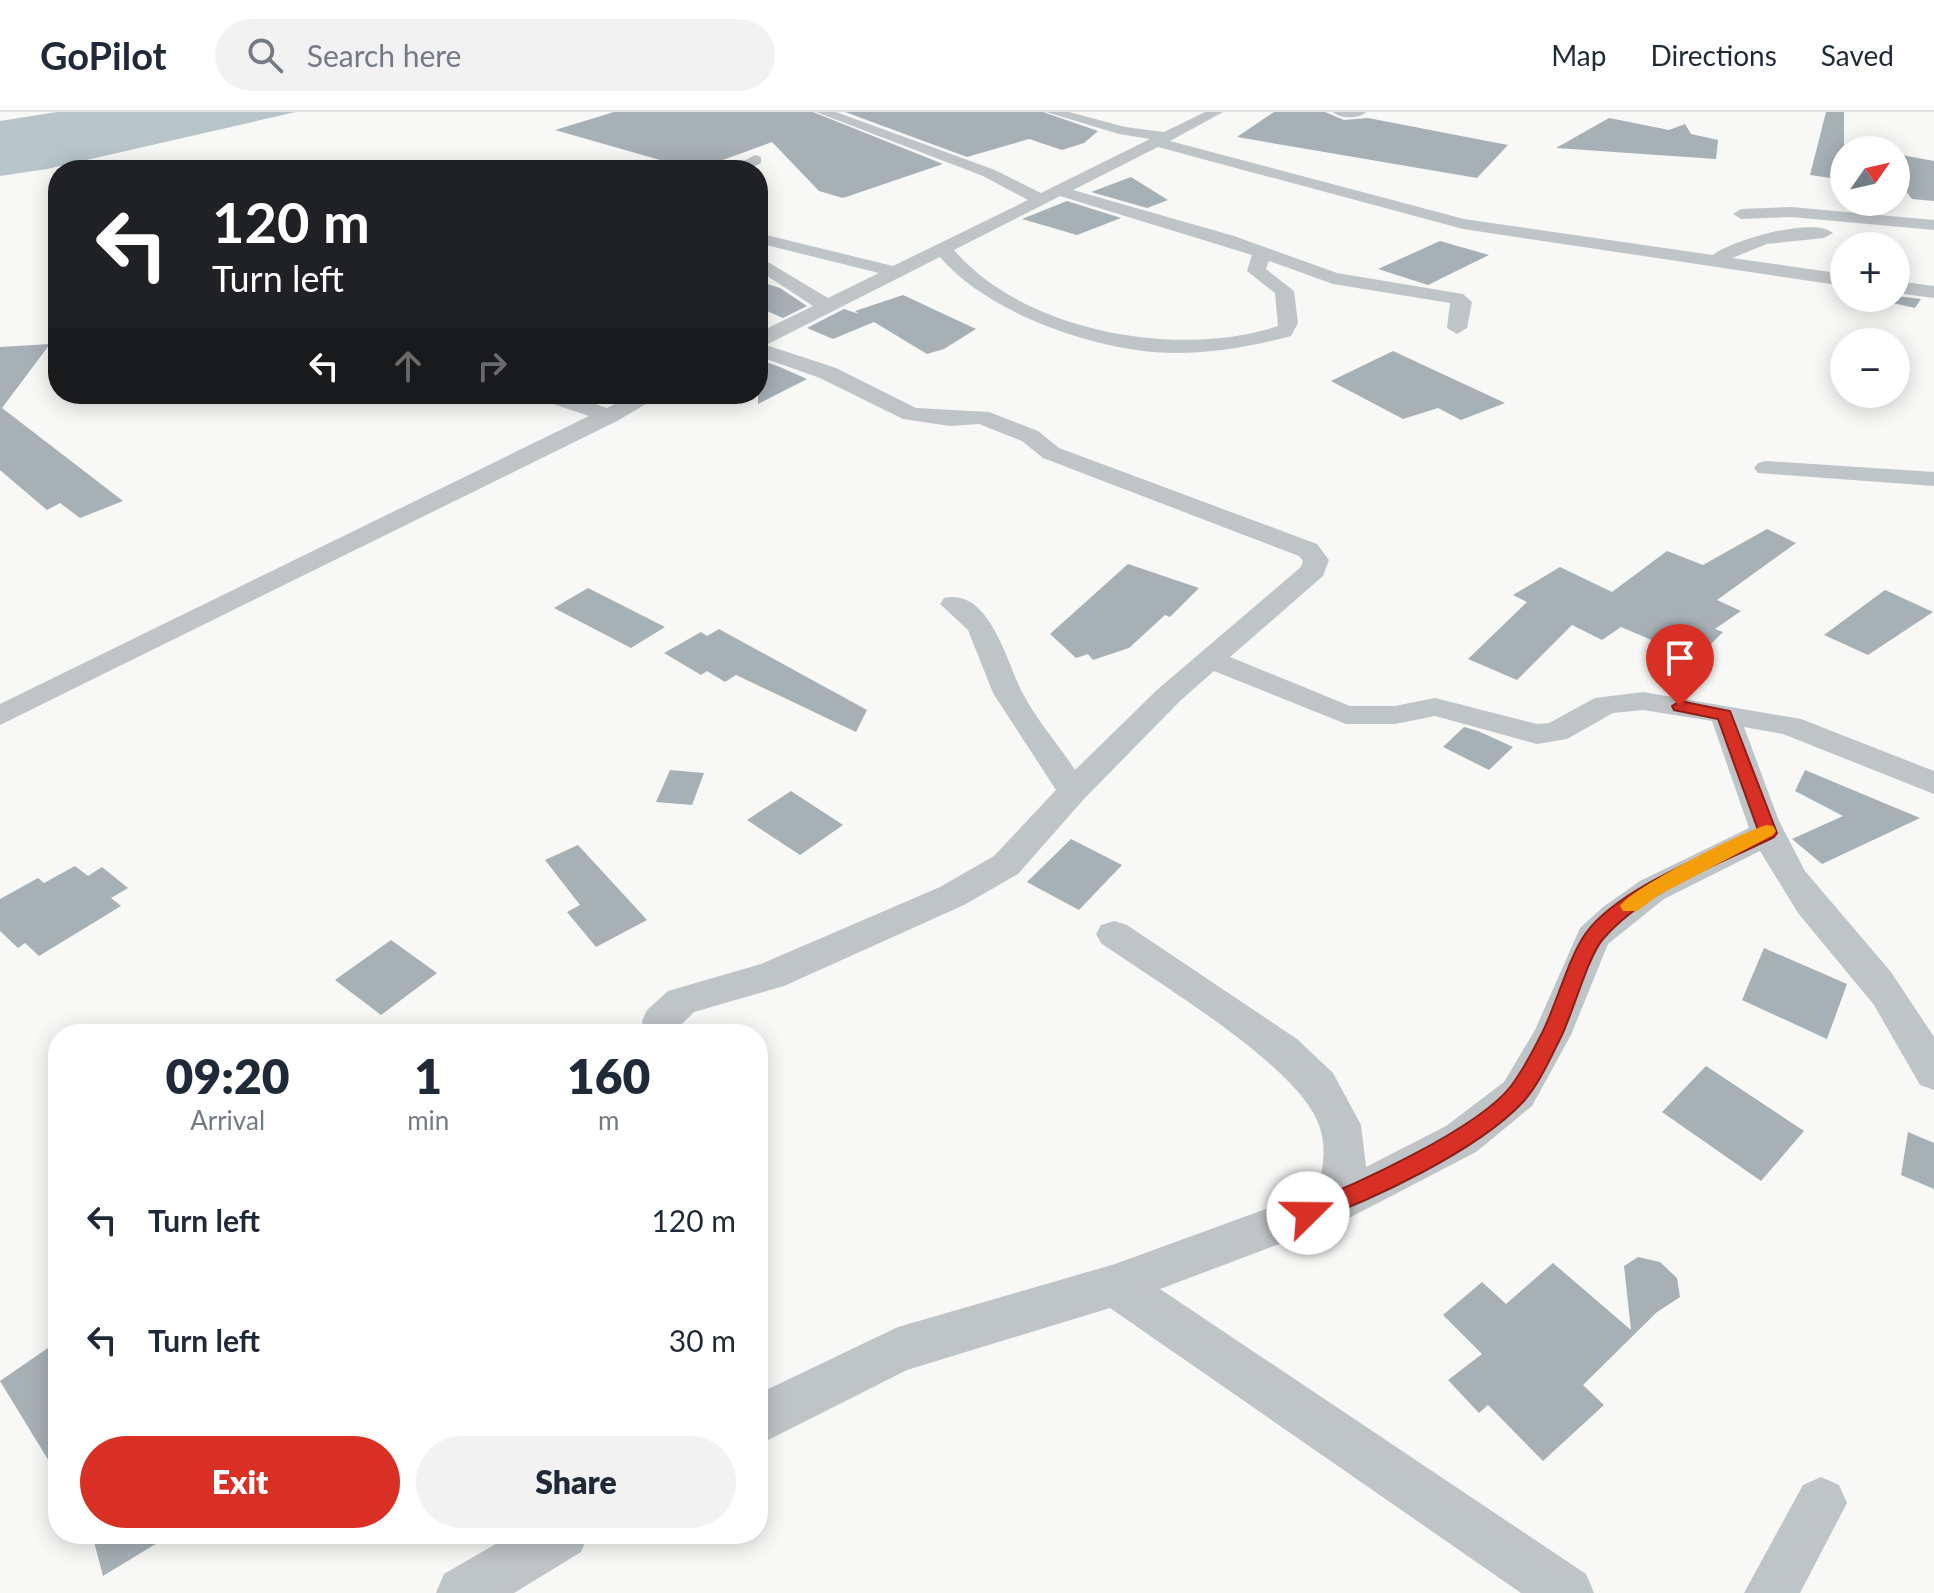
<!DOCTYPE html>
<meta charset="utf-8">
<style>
:root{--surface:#fff;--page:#f2f2f3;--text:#1f2937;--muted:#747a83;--line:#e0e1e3;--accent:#d93025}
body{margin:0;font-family:Lato,sans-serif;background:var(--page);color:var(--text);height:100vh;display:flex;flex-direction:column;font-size:30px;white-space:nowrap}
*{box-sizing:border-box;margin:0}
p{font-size:26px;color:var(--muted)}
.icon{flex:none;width:44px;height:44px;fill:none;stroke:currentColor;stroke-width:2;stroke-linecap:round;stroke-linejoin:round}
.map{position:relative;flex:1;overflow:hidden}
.drawer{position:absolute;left:48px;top:912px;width:720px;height:520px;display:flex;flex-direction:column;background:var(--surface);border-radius:32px;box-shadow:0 4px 20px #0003}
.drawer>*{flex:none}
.hud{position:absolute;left:48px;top:48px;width:720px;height:244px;border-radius:32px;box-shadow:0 4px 20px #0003;background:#202124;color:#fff;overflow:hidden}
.needle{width:52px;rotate:56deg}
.buttons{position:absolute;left:1830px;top:24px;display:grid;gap:16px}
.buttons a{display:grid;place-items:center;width:80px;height:80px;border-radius:50%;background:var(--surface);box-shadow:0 4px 20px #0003;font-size:40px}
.pin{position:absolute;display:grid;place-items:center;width:68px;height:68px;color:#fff;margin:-82px -34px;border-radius:50% 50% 50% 0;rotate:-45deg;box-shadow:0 0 8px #0007}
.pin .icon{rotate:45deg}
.me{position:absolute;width:88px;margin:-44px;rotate:68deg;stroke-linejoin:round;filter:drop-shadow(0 0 6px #0008)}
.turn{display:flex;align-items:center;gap:28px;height:168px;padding:0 32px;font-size:36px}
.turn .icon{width:104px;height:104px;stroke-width:2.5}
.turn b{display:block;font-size:56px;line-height:68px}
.lanes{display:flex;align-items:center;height:76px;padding:0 32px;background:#0003;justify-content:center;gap:40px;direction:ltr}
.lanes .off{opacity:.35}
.eta{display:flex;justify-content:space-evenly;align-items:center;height:136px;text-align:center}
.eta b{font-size:48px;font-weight:800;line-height:56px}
.primary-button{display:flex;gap:16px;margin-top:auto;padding:16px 32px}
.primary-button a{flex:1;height:92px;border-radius:48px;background:var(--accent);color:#fff;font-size:32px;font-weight:800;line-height:92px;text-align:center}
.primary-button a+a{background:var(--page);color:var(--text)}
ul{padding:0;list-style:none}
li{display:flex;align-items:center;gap:24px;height:120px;padding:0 32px}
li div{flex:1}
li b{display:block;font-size:30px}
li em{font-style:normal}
header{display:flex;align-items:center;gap:48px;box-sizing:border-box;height:112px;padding:0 40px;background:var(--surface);border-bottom:2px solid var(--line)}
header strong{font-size:38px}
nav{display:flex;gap:44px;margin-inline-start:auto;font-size:28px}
.search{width:560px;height:72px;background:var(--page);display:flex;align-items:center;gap:20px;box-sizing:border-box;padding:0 28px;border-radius:44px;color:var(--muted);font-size:30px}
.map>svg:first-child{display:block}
.water{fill:#b7c5c8}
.building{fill:#a7b0b5}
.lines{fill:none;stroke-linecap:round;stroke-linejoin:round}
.street{fill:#bfc4c7;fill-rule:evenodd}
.route{fill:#d93025;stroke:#8d1f18;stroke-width:2}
.slow{fill:#f59e0b}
</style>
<header>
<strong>GoPilot</strong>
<div class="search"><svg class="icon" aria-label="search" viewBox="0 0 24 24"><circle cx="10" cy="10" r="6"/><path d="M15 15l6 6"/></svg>Search here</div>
<nav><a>Map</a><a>Directions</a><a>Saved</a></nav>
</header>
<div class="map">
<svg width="1934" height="1481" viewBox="0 0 1934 1481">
<rect width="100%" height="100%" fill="#f8f8f6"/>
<path class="water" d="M57,0H296L47,57L0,64V9Z"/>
<g class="building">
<path d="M614,0H813L943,52L843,86L819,79L772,30L695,58L555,18Z"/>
<path d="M845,0H1043L1098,19L1084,31L1062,38L1029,27L967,45Z"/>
<path d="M1274,0H1325L1344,8L1368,6L1508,33L1477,66L1237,25Z"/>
<path d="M1826,0H1844V68L1810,63Z"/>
<path d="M1609,6L1669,18L1685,12L1691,22L1718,28L1716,47L1556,36Z"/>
<path d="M1896,42L1934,49V89L1912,87L1896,66Z"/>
<path d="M1131,65L1168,88L1147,96L1091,80Z"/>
<path d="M1067,89L1121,106L1077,123L1022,107Z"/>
<path d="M1440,129L1489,143L1428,173L1378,157Z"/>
<path d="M758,169L780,176L807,194L783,206L758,195Z"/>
<path d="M903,183L976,217L944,237L927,242L874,210L833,227L807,216L844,197L859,202L855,199Z"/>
<path d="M1896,184L1921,187L1915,196L1870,186Z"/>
<path d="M50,232L2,296L123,389L80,406L60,391L47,398L0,358V235Z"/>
<path d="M1393,239L1505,291L1461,308L1438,296L1403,307L1331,269Z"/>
<path d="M758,247L780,255L807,267L758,292Z"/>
<path d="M1767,417L1796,431L1717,488L1741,499L1715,517L1723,520L1696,547L1621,515L1602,528L1572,513L1517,568L1468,547L1527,490L1513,483L1560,455L1612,480L1667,439L1703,453Z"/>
<path d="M1128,452L1199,476L1170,505L1165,503L1129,536L1093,548L1088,542L1076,546L1050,522Z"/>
<path d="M588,476L665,515L631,536L554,496Z"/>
<path d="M1885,478L1933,500L1868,543L1824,523Z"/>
<path d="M719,517L867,598L856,620L736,563L725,570L707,559L701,563L664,541L701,520L707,524Z"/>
<path d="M1464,615L1478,619L1513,635L1489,658L1443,635Z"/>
<path d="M670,658L704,661L692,693L656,690Z"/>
<path d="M1805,658L1920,706L1822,752L1792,727L1843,704L1795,679Z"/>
<path d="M791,679L843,713L800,743L747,708Z"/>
<path d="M1071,727L1122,753L1079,798L1027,770Z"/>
<path d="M578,733L647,808L596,835L567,800L580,793L545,748Z"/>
<path d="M75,754L88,764L102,755L128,776L111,786L121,794L39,844L25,831L18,836L0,819V787L38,766L44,771Z"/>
<path d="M391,828L437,861L381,903L335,868Z"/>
<path d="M1764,836L1847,872L1827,927L1742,888Z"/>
<path d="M1706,954L1804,1019L1761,1069L1662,1000Z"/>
<path d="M1908,1020L1934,1031V1077L1901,1063Z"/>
<path d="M1638,1145L1660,1150L1677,1166L1680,1185L1657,1200L1583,1273L1604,1293L1543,1349L1488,1293L1479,1301L1448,1268L1482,1242L1443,1203L1482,1170L1506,1192L1553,1151L1631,1218L1624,1154Z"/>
<path d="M58,1229V1364L0,1269Z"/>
<path d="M92,1422H172L103,1464Z"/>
</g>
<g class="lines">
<g class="street">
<path d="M816,0H836L995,58L1041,81L1150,27L1119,22L1046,0H1069L1125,15L1164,20L1205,0H1223L1170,29L1464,107L1713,143C1732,128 1815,104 1833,121L1824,126L1767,132L1732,146L1844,162V174L1463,117L1158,35L1073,78L1234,124L1337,161L1463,182L1472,190L1467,216L1457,222L1447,216L1450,191L1333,172L1269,149L1266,157L1294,179L1298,211L1291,224C1253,234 1214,241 1175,241C1101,241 988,202 940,145L766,233L836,256L916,296L989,300L1038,319L1059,336L1317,432L1329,448L1323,464L1230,545L1350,594H1395L1435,586L1537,612L1549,611L1595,586L1643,580L1801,607L1934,659V682L1783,622L1744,615L1779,709L1805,759L1891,860L1934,925V978L1920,973L1874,893L1798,801L1760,739L1664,787L1608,832L1571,923L1532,994L1476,1040L1351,1105L1160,1177L1586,1462L1594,1481H1521L1110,1196L907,1258L758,1333V1282L898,1215L1115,1152L1318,1078C1323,1056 1327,1035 1319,1013C1299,954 1156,870 1101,831L1096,822L1101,813L1114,809L1127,813L1297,927L1333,961L1361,1013L1366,1055L1446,1014L1504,970L1535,918L1580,816L1603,795L1640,769L1749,716L1712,609L1643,598L1613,601L1567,627L1537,632L1435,604L1395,612H1346L1214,559L1180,589L1084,687L1018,762L964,793L784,874L694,900L681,913L682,922H644L642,909L647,898L668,879L761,852L940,775L994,744L1056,678L993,581L968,518L940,492L944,486C989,475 1007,550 1022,580C1036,607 1058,632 1075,658L1158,577L1301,455L1303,449L1299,444L1043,346L1022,329L979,312L950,314L903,307L820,266L758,244V221L813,194L758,158V144L828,186L879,161L758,131V121L893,154L1028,88L983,64ZM1060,84L1252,143L1247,159L1275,181L1278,214C1178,247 1024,220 954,138Z"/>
<path d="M1333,0H1366C1359,7 1340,7 1333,0Z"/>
<path d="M755,43L761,45V51L747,58H726Z"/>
<path d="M1791,95L1934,108V118L1791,105L1741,107L1733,102L1741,97Z"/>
<path d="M1896,169L1934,174V186L1896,181Z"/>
<path d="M535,282H567L607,296L635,282H663L617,309L0,613V592L589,304L538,287Z"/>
<path d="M1766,349L1934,360V374L1758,361L1754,356L1758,351Z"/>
<path d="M1821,1365L1839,1373L1847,1391L1800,1481H1744L1803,1373Z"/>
<path d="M513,1422H589L581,1440L514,1481H436L444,1462Z"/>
</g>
</g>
<path class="route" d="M1680,589L1730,599L1777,721L1774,725C1718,753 1645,778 1603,827C1587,846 1573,902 1560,927C1550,947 1538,974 1523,990C1477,1039 1372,1088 1308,1111L1300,1108L1297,1101L1300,1094C1353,1074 1478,1017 1511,974C1523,958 1533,939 1542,921C1556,894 1569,844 1586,821C1619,776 1708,743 1758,718L1718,607L1674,598L1672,594Z"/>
<path class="slow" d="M1767,713L1773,714L1776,719L1773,723L1659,783L1637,799H1623L1620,794C1632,776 1743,719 1767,713Z"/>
</svg>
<div class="buttons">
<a><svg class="needle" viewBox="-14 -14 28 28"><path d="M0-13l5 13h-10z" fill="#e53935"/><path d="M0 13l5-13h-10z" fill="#747a83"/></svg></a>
<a>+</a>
<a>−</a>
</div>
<div class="pin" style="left:1680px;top:594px;background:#d93025"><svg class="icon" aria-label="arrive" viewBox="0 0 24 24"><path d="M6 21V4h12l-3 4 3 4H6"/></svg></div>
<svg class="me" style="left:1308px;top:1101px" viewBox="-20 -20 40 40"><circle r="19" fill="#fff"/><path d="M0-13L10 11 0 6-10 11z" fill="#d93025"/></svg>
<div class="hud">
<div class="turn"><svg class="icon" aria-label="left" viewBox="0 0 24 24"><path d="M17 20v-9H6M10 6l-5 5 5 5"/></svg><div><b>120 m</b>Turn left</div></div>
<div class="lanes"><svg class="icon" aria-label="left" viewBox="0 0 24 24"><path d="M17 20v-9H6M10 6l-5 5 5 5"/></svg><svg class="icon off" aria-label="ahead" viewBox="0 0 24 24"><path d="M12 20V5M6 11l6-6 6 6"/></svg><svg class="icon off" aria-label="right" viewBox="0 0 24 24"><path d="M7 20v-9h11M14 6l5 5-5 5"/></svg></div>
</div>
<section class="drawer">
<div class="eta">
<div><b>09:20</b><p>Arrival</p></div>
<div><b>1</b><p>min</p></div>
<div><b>160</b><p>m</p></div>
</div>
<ul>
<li><svg class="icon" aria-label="left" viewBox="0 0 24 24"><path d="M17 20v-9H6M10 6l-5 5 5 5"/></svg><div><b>Turn left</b></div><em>120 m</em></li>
<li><svg class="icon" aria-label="left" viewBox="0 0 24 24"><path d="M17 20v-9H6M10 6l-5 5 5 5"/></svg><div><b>Turn left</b></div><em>30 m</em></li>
</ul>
<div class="primary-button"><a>Exit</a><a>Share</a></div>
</section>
</div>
